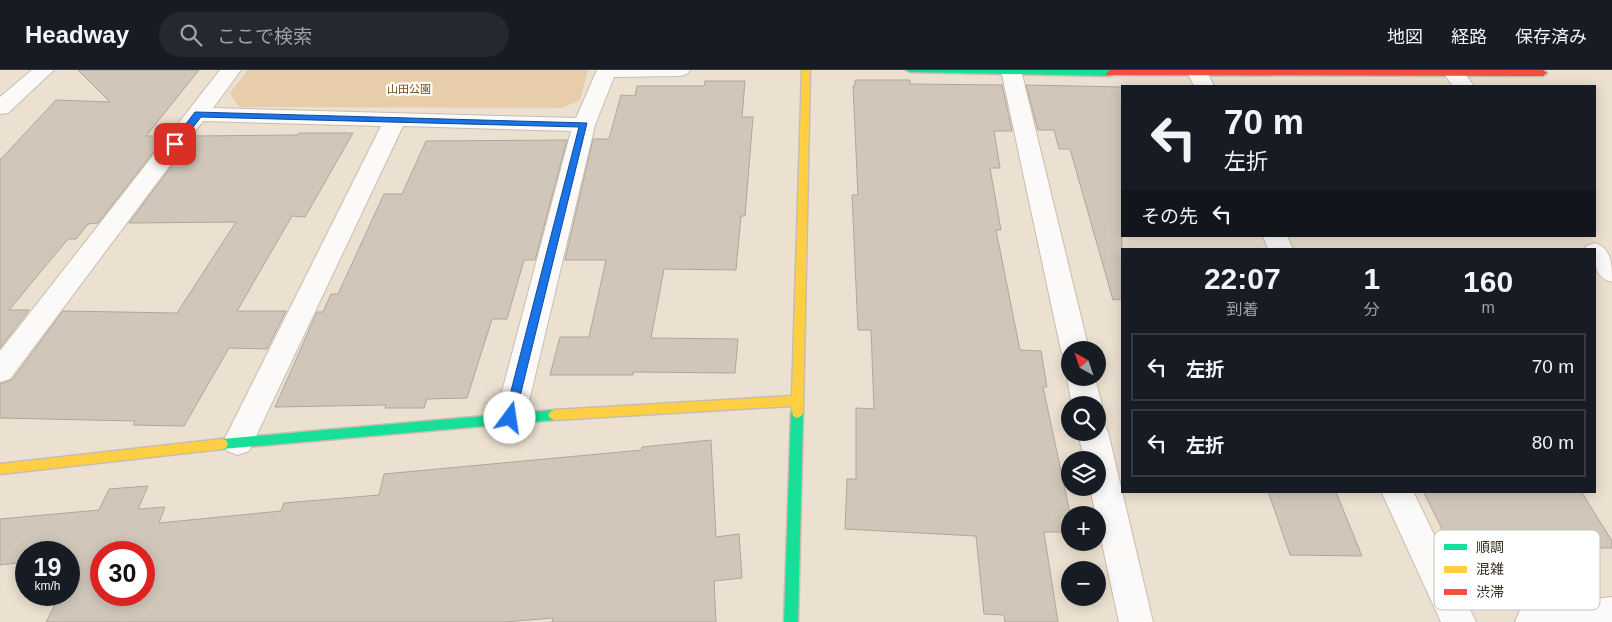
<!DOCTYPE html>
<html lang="ja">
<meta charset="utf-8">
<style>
:root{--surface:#171b24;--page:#242831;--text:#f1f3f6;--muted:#9ea1a6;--line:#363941}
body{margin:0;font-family:Arial,"Noto Sans JP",sans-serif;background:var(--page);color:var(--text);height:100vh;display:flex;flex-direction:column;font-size:19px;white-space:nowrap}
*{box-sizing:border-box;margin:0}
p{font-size:16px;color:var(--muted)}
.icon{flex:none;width:28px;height:28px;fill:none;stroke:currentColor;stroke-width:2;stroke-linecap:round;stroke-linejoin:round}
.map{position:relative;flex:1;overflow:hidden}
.sheet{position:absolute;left:1121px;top:178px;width:475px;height:245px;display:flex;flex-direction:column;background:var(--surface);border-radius:0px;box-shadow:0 2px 12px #0003}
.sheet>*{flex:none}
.banner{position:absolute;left:1121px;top:15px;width:475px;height:152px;border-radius:0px;box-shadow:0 2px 12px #0003;background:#171b24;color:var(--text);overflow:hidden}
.needle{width:32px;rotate:320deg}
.controls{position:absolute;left:1061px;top:271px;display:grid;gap:10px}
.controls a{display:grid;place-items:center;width:45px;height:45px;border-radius:50%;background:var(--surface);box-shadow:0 2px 12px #0003;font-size:25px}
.speed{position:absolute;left:15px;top:471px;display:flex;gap:10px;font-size:25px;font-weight:700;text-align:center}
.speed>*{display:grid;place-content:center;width:65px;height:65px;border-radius:50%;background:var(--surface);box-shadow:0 2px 12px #0003;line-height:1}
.speed small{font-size:12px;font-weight:400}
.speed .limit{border:8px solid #d22;background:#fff;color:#111}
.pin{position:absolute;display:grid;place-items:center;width:42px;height:42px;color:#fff;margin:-21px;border-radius:10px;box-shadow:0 2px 8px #0006}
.me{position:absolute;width:55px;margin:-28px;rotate:14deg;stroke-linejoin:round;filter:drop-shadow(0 0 4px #0008)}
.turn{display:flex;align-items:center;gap:18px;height:105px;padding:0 20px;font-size:22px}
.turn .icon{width:65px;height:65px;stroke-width:2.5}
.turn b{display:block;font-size:35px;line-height:42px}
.then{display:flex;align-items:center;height:48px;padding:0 20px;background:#0003;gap:10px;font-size:19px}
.eta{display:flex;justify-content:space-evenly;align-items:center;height:85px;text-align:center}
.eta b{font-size:30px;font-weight:600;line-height:35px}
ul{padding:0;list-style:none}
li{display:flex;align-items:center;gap:15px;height:68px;margin:0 10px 8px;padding:0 10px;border:2px solid var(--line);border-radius:0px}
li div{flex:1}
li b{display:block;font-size:19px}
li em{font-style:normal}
header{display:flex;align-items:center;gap:30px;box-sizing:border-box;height:70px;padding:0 25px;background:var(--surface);border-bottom:1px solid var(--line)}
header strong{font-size:24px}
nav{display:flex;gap:28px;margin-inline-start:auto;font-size:18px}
.search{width:350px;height:45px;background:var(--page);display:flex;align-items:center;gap:12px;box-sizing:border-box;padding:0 18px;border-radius:28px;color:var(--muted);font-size:19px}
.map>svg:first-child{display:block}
.green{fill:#e8cdab}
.building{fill:#d0c7ba;stroke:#b0a69a;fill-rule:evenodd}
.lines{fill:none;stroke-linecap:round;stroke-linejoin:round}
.street-casing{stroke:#c7bdb0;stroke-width:2}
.fast-casing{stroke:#c7bdb0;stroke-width:3}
.slow-casing{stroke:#c7bdb0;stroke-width:3}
.jam-casing{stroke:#c7bdb0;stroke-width:3}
.street{fill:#fcfaf8;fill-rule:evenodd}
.fast{fill:#16e098;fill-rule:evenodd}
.slow{fill:#ffcf43;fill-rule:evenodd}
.jam{fill:#f24e42;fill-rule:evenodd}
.route{fill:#1a73e8;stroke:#114b97}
.labels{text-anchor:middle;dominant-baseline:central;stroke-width:4.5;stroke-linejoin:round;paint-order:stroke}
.far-park-label{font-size:11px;fill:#734c0f;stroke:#fff}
.key{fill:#fff;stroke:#c3c1bd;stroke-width:1}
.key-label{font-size:14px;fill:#382f23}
</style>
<header>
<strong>Headway</strong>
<div class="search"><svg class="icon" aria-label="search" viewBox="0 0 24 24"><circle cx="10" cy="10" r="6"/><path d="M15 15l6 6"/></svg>ここで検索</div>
<nav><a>地図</a><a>経路</a><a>保存済み</a></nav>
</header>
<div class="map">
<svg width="1612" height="552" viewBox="0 0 1612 552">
<rect width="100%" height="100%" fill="#ece0d0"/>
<path class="green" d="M248,0H588L580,30L562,38L239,37L230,23Z"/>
<g class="building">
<path d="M78,0H199L146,66H166L98,153L88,154L76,169H68L9,240H29L0,278V90L56,30L110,32Z"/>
<path d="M855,10H910V14L1002,15L1012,61H994L1000,98H990L1001,160H996L1020,280L1041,281L1047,317H1043L1070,443V462H1044L1058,552H1005L1004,545L984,544L976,466L845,459L847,409H856V338L874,339L871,260H858L852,125H858L853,16H855Z"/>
<path d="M705,11H745L742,47H753L745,146H741L736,200L664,199L651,268L738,269L735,303L633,302V305H550L560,267H589L606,190H565L593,69H609L621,25L635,26L637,16H704Z"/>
<path d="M1026,15L1122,17V229L1113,230L1070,79H1059L1054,60H1038Z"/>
<path d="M299,63H353L305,147L292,146L237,241H286L267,279L229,278L184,356L133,355L135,351L0,348V314L12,310L63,241L177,243L236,152L129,153L194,66L298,65Z"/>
<path d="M567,70L535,190H524L507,249H492L467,328L427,329L424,338H385L386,335L275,337L317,242H323L331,224H338L384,124H402L426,71Z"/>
<path d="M711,370L716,467L739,464L742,508L714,511L716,552H552L553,548L504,552H46L60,525H69V507L77,487L69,488V482H26V492L0,495V449L99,440L109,419L148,416L138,439L165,437L159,453L281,441L284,433L379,425L384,404L642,380V377ZM101,482H144V525H101Z"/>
<path d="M1268,421L1336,422L1362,486L1290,485Z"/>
<path d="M1423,421H1581L1612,471V478H1568L1565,471H1448Z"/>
</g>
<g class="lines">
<defs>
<g id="street">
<path d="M32,0H54L8,43L0,44V27Z"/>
<path d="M220,0H241L213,38L576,48L597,0H690L687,4L680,6L614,7L595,55L525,348L520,357L510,360L500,357L495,348L571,61L403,56L249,381L238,385L227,381L223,372L381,56L203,51L10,309L0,312V281Z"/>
<path d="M1001,0H1021L1089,280H1070V289L1065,288L1061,280Z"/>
<path d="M1186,0H1206L1214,16H1194Z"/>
<path d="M1441,0H1462L1474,16H1453Z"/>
<path d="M1263,166H1287L1293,179H1268Z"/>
<path d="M1595,173C1612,179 1612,194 1612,212C1594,207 1595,195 1595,179H1584L1586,176Z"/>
<path d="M1070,302V308H1095L1102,335L1098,343V335H1072L1067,308Z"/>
<path d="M1098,351L1104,353L1108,362L1153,552H1119L1090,418H1098V390H1084L1078,362H1098Z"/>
<path d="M1381,421H1413L1476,552H1441Z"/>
<path d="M1612,527V552H1515L1520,540L1532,535Z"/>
</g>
<g id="fast">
<path d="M906,0H1110L1114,3L1110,6L910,2Z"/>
<path d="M797,338L801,340L803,343L798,552H784L791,343L793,340Z"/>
<path d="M554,340L558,342L560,345L558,348L554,350L222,379L218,378L216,374L218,370L222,369Z"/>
</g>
<g id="slow">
<path d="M802,0H810L803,343L801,346L797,348L793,346L791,336L554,350L550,348L548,345L550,342L554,340L792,326Z"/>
<path d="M222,369L226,370L228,374L226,378L222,379L0,404V394Z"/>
</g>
<path id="jam" d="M1110,0H1543L1547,3L1543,6L1107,5L1106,3Z"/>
</defs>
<use href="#street" class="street-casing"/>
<use href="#fast" class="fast-casing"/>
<use href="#slow" class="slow-casing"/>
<use href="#jam" class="jam-casing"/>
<use href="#street" class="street"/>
<use href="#fast" class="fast"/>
<use href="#slow" class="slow"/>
<use href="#jam" class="jam"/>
</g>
<path class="route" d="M195,42L587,53L514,351H505L504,348L579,57L201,47L178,76H172V72Z"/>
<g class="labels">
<g class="far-park-label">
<text x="409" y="19">山田公園</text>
</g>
</g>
<rect x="1434" y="460" width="166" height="80" rx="8" class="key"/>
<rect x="1444" y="474" width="23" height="6" fill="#16e098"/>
<rect x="1444" y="496" width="23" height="7" fill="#ffcf43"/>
<rect x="1444" y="519" width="23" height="6" fill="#f24e42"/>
<g class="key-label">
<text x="1476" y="482">順調</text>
<text x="1476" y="504">混雑</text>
<text x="1476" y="527">渋滞</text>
</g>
</svg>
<div class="controls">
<a><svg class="needle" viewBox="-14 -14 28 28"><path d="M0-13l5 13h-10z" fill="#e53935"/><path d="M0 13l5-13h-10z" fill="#9ea1a6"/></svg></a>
<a><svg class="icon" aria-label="search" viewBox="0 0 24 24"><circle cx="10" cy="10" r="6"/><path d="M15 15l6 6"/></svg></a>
<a><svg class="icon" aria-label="layers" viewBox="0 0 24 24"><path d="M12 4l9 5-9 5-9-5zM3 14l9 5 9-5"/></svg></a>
<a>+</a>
<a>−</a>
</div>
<div class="speed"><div>19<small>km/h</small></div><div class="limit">30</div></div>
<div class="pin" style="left:175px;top:74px;background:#d93025"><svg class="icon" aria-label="arrive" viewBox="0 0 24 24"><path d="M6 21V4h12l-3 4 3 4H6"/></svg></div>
<svg class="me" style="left:510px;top:348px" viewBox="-20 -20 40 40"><circle r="19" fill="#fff"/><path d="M0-13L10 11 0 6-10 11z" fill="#1a73e8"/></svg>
<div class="banner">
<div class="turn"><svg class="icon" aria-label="left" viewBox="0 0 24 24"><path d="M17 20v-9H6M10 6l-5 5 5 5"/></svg><div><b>70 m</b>左折</div></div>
<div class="then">その先<svg class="icon" aria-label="left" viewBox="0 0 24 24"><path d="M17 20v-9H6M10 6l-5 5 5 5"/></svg></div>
</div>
<section class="sheet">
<div class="eta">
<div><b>22:07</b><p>到着</p></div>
<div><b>1</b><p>分</p></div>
<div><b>160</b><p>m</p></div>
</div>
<ul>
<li><svg class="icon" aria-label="left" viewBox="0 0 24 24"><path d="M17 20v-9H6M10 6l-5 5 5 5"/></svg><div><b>左折</b></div><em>70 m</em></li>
<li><svg class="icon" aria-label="left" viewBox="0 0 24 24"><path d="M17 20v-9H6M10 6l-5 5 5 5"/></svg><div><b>左折</b></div><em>80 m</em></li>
</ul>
</section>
</div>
